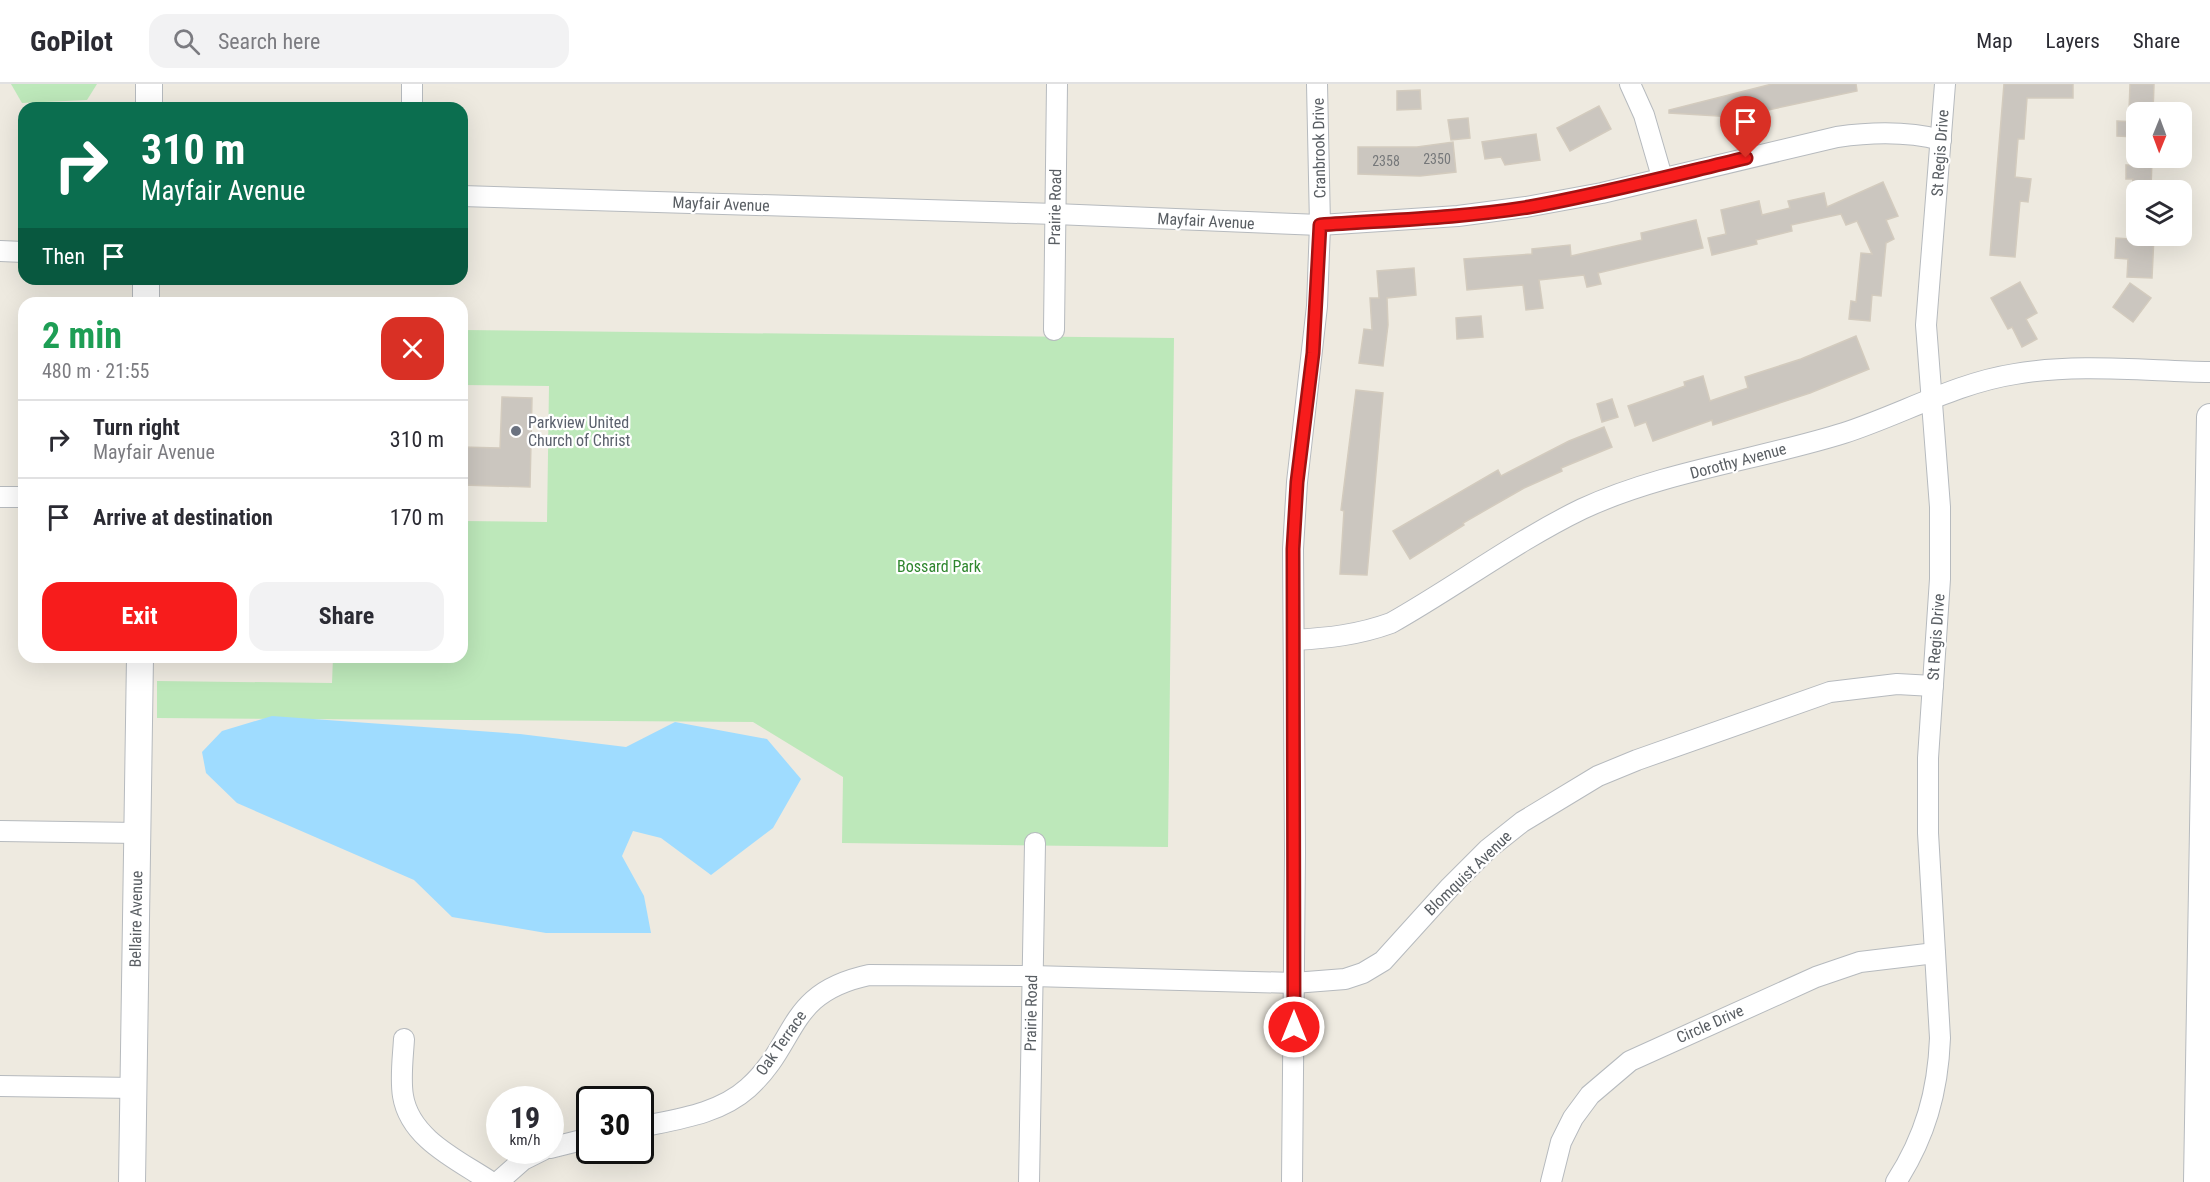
<!DOCTYPE html>
<meta charset="utf-8">
<style>
:root{--surface:#fff;--page:#f2f2f3;--text:#2b2b33;--muted:#7c7c81;--line:#e1e1e2;--accent:#f71c1c}
body{margin:0;font-family:"Roboto Condensed",sans-serif;background:var(--page);color:var(--text);height:100vh;display:flex;flex-direction:column;font-size:22px;white-space:nowrap}
*{box-sizing:border-box;margin:0}
p{font-size:20px;color:var(--muted)}
.icon{flex:none;width:33px;height:33px;fill:none;stroke:currentColor;stroke-width:2;stroke-linecap:round;stroke-linejoin:round}
.map{position:relative;flex:1;overflow:hidden}
.side{position:absolute;left:18px;top:213px;width:450px;height:366px;display:flex;flex-direction:column;background:var(--surface);border-radius:18px;box-shadow:0 6px 24px #0002}
.side>*{flex:none}
.banner{position:absolute;left:18px;top:18px;width:450px;height:183px;border-radius:18px;box-shadow:0 6px 24px #0002;background:#0b6e4f;color:#fff;overflow:hidden}
.needle{width:39px;rotate:181deg}
.controls{position:absolute;left:2126px;top:18px;display:grid;gap:12px}
.controls a{display:grid;place-items:center;width:66px;height:66px;border-radius:12px;background:var(--surface);box-shadow:0 6px 24px #0002;font-size:30px}
.speed{position:absolute;left:486px;top:1002px;display:flex;gap:12px;font-size:30px;font-weight:700;text-align:center}
.speed>*{display:grid;place-content:center;width:78px;height:78px;border-radius:50%;background:var(--surface);box-shadow:0 6px 24px #0002;line-height:1}
.speed small{font-size:15px;font-weight:400}
.speed .limit{border:3px solid #111;border-radius:9px;background:#fff;color:#111}
.pin{position:absolute;display:grid;place-items:center;width:51px;height:51px;color:#fff;margin:-62px -26px;border-radius:50% 50% 50% 0;rotate:-45deg;box-shadow:0 0 6px #0007}
.pin .icon{rotate:45deg}
.me{position:absolute;width:66px;margin:-33px;rotate:0deg;stroke-linejoin:round;filter:drop-shadow(0 0 4px #0008)}
.turn{display:flex;align-items:center;gap:21px;height:126px;padding:0 24px;font-size:27px}
.turn .icon{width:78px;height:78px;stroke-width:2.5}
.turn b{display:block;font-size:42px;line-height:51px}
.then{display:flex;align-items:center;height:57px;padding:0 24px;background:#0003;gap:12px;font-size:22px}
.round{display:grid;place-items:center;flex:none;width:63px;height:63px;border-radius:18px;background:var(--page)}
.overview{display:flex;align-items:center;justify-content:space-between;height:102px;padding:0 24px}
h1{font-size:36px;font-weight:700;line-height:45px;color:#1e9e55}
.primary-button{display:flex;gap:12px;margin-top:auto;padding:12px 24px}
.primary-button a{flex:1;height:69px;border-radius:18px;background:var(--accent);color:#fff;font-size:24px;font-weight:700;line-height:69px;text-align:center}
.primary-button a+a{background:var(--page);color:var(--text)}
ul{padding:0;list-style:none}
li{display:flex;align-items:center;gap:18px;height:78px;padding:0 24px;border-top:2px solid var(--line)}
li div{flex:1}
li b{display:block;font-size:22px}
li em{font-style:normal}
header{display:flex;align-items:center;gap:36px;box-sizing:border-box;height:84px;padding:0 30px;background:var(--surface);border-bottom:2px solid var(--line)}
header strong{font-size:28px}
nav{display:flex;gap:33px;margin-inline-start:auto;font-size:21px}
.search{width:420px;height:54px;background:var(--page);display:flex;align-items:center;gap:15px;box-sizing:border-box;padding:0 21px;border-radius:18px;color:var(--muted);font-size:22px}
.map>svg:first-child{display:block}
.green{fill:#bde8ba}
.water{fill:#9fdcff}
.building{fill:#cbc6bf;stroke:#d3cbbe;stroke-width:1.5}
.lines{fill:none;stroke-linecap:round;stroke-linejoin:round}
.minor-casing{stroke:#b6babe;stroke-width:22}
.tertiary-casing{stroke:#b6babe;stroke-width:28}
.minor{stroke:#fff;stroke-width:20}
.tertiary{stroke:#fff;stroke-width:26}
.route-casing{stroke:#a11212;stroke-width:15}
.route{stroke:#f71c1c;stroke-width:10}
.worship-dot{fill:#6b7280;stroke:#fff;stroke-width:2}
.labels{text-anchor:middle;dominant-baseline:central;stroke-width:4.5;stroke-linejoin:round;paint-order:stroke}
.number-label{font-size:14px;fill:#76787a}
.street-label{font-size:16px;fill:#595e63;stroke:#fff}
.worship-label{font-size:16px;fill:#5b616d;stroke:#fff;text-anchor:start}
.park-label{font-size:16px;fill:#2f862e;stroke:#fff}
</style>
<header>
<strong>GoPilot</strong>
<div class="search"><svg class="icon" aria-label="search" viewBox="0 0 24 24"><circle cx="10" cy="10" r="6"/><path d="M15 15l6 6"/></svg>Search here</div>
<nav><a>Map</a><a>Layers</a><a>Share</a></nav>
</header>
<div class="map">
<svg width="2210" height="1098" viewBox="0 0 2210 1098">
<rect width="100%" height="100%" fill="#eeeae0"/>
<g class="green">
<path d="M11,0H97L87,16L22,19Z"/>
<path d="M462,246L1174,254L1168,763L842,759L843,693L753,638L157,634V597L332,599L333,573H462V437L547,438L549,302L462,301Z"/>
</g>
<path class="water" d="M272,632L520,650L626,663L675,638L767,655L801,695L773,744L711,791L661,754L633,747L622,772L644,812L651,849H546L452,833L414,796L237,719L206,689L202,668L222,647Z"/>
<g class="building">
<path d="M1772,0H1856L1857,7L1735,33L1669,29V26Z"/>
<path d="M2004,0H2073V14H2027L2024,55H2018L2015,93L2031,95L2028,118L2020,117L2015,173L1990,171Z"/>
<path d="M2130,0H2154L2153,28H2129Z"/>
<path d="M1420,6L1421,25L1397,26V7Z"/>
<path d="M1599,22L1611,45L1570,67L1557,44Z"/>
<path d="M1468,34L1470,54L1451,56L1448,36Z"/>
<path d="M2117,37L2136,38V53L2117,52Z"/>
<path d="M1536,50L1540,76L1505,81L1501,73L1485,75L1482,58Z"/>
<path d="M1453,58L1456,88L1420,92L1358,90V63H1417Z"/>
<path d="M2131,74H2152L2151,106H2132L2133,95H2126V81H2131Z"/>
<path d="M1883,98L1898,132L1886,136L1894,155L1886,159L1881,212L1872,211L1870,237L1849,235L1851,217L1856,218L1861,169L1872,170L1857,137L1846,141L1841,130L1791,141L1792,147L1756,156L1757,160L1712,171L1708,154L1726,150L1721,126L1759,117L1762,131L1790,124L1788,117L1824,109L1827,123Z"/>
<path d="M1696,136L1703,164L1598,189L1601,200L1587,203L1584,191L1539,196L1543,224L1526,226L1523,201L1467,206L1464,175L1532,170V165L1570,161L1571,172L1642,156L1641,149Z"/>
<path d="M2131,152H2154L2152,194L2127,193L2128,175L2115,174L2116,154L2131,155Z"/>
<path d="M1414,184L1416,211L1387,214L1388,241L1383,282L1359,279L1364,245L1372,246L1370,214H1379L1377,187Z"/>
<path d="M2020,198L2037,229L2026,235L2037,255L2022,263L2012,243L2008,245L1991,214Z"/>
<path d="M2130,199L2151,214L2133,238L2113,223Z"/>
<path d="M1481,232L1483,253L1457,255L1456,234Z"/>
<path d="M1856,252L1869,285L1810,309L1713,341L1712,336L1653,357L1646,338L1635,342L1628,322L1685,302L1684,298L1703,292L1710,317L1748,304L1745,293L1801,275Z"/>
<path d="M1356,306L1383,309L1367,491L1340,490L1344,427L1341,426Z"/>
<path d="M502,313L532,314L530,403L462,401V363L500,364Z"/>
<path d="M1612,315L1618,333L1602,338L1597,320Z"/>
<path d="M1604,343L1612,363L1561,384L1562,387L1524,404L1463,439L1464,441L1410,475L1393,447L1498,386L1501,392L1569,357Z"/>
</g>
<g class="lines">
<defs>
<g id="minor">
<path d="M1630,0L1644,31L1662,93"/>
<path d="M412,24V0"/>
<path d="M462,112L1055,130L1320,141L1458,132L1526,123L1602,109L1837,53C1872,48 1907,47 1941,56"/>
<path d="M0,167L24,168"/>
<path d="M1054,246L1057,0"/>
<path d="M0,413H24"/>
<path d="M1294,556C1328,554 1358,551 1391,539C1455,503 1516,457 1582,425C1664,387 1758,376 1844,349C1900,331 1956,299 2015,290C2078,279 2146,287 2210,288"/>
<path d="M0,747L138,749"/>
<path d="M404,955C403,973 400,994 403,1012C410,1055 458,1076 491,1098"/>
<path d="M0,1002L134,1004"/>
<path d="M640,1043C678,1035 719,1030 748,1004C799,958 785,909 869,891L1032,892L1294,899L1345,895L1363,889L1383,877L1450,803L1488,765L1522,738L1598,692L1637,676L1830,608L1897,600L1933,602"/>
<path d="M550,1064L590,1054"/>
<path d="M498,1098L523,1076L543,1066"/>
<path d="M1029,1098L1035,759"/>
<path d="M1292,1098L1295,769L1293,465L1297,398L1317,222L1320,141L1317,0"/>
<path d="M1551,1098L1561,1058L1573,1034L1590,1011L1630,977L1816,893L1860,878L1935,869"/>
<path d="M1896,1098C1925,1053 1938,1008 1940,954L1928,749V674L1940,495V423L1926,241L1945,0"/>
</g>
<g id="tertiary">
<path d="M149,24V0"/>
<path d="M146,219V195"/>
<path d="M132,1098L140,573"/>
<path d="M2197,1098L2210,333"/>
</g>
</defs>
<use href="#minor" class="minor-casing"/>
<use href="#tertiary" class="tertiary-casing"/>
<use href="#minor" class="minor"/>
<use href="#tertiary" class="tertiary"/>
</g>
<g class="lines">
<defs>
<path id="route" d="M1294,943L1293,465L1297,398L1313,269L1320,141C1389,136 1460,134 1529,123C1602,110 1674,91 1746,74"/>
</defs>
<use href="#route" class="route-casing"/>
<use href="#route" class="route"/>
</g>
<circle class="worship-dot" cx="516" cy="347" r="6"/>
<g class="labels">
<g class="number-label">
<text x="1437" y="75">2350</text>
<text x="1386" y="77">2358</text>
</g>
<g class="street-label">
<text transform="translate(1319 64) rotate(-91)">Cranbrook Drive</text>
<text transform="translate(1940 69) rotate(-86)">St Regis Drive</text>
<text transform="translate(721 120) rotate(2)">Mayfair Avenue</text>
<text transform="translate(1055 123) rotate(-89)">Prairie Road</text>
<text transform="translate(1206 137) rotate(3)">Mayfair Avenue</text>
<text transform="translate(1738 377) rotate(-15)">Dorothy Avenue</text>
<text transform="translate(1936 553) rotate(-86)">St Regis Drive</text>
<text transform="translate(1468 789) rotate(-44)">Blomquist Avenue</text>
<text transform="translate(136 835) rotate(-89)">Bellaire Avenue</text>
<text transform="translate(1031 929) rotate(-89)">Prairie Road</text>
<text transform="translate(1710 940) rotate(-24)">Circle Drive</text>
<text transform="translate(781 959) rotate(-55)">Oak Terrace</text>
</g>
<g class="worship-label">
<text x="528" y="338">Parkview United<tspan x="528" dy="18">Church of Christ</tspan></text>
</g>
<g class="park-label">
<text x="939" y="482">Bossard Park</text>
</g>
</g>
</svg>
<div class="controls">
<a><svg class="needle" viewBox="-14 -14 28 28"><path d="M0-13l5 13h-10z" fill="#e53935"/><path d="M0 13l5-13h-10z" fill="#7c7c81"/></svg></a>
<a><svg class="icon" aria-label="layers" viewBox="0 0 24 24"><path d="M12 4l9 5-9 5-9-5zM3 14l9 5 9-5"/></svg></a>
</div>
<div class="speed"><div>19<small>km/h</small></div><div class="limit">30</div></div>
<div class="pin" style="left:1746px;top:74px;background:#d93025"><svg class="icon" aria-label="arrive" viewBox="0 0 24 24"><path d="M6 21V4h12l-3 4 3 4H6"/></svg></div>
<svg class="me" style="left:1294px;top:943px" viewBox="-20 -20 40 40"><circle r="17" fill="#f71c1c" stroke="#fff" stroke-width="3"/><path d="M0-11L8 9 0 5-8 9z" fill="#fff"/></svg>
<div class="banner">
<div class="turn"><svg class="icon" aria-label="right" viewBox="0 0 24 24"><path d="M7 20v-9h11M14 6l5 5-5 5"/></svg><div><b>310 m</b>Mayfair Avenue</div></div>
<div class="then">Then<svg class="icon" aria-label="arrive" viewBox="0 0 24 24"><path d="M6 21V4h12l-3 4 3 4H6"/></svg></div>
</div>
<section class="side">
<div class="overview"><div><h1>2 min</h1><p>480 m · 21:55</p></div><a class="round" style="background:#d93025;color:#fff"><svg class="icon" aria-label="close" viewBox="0 0 24 24"><path d="M6 6l12 12M18 6L6 18"/></svg></a></div>
<ul>
<li><svg class="icon" aria-label="right" viewBox="0 0 24 24"><path d="M7 20v-9h11M14 6l5 5-5 5"/></svg><div><b>Turn right</b><p>Mayfair Avenue</p></div><em>310 m</em></li>
<li><svg class="icon" aria-label="arrive" viewBox="0 0 24 24"><path d="M6 21V4h12l-3 4 3 4H6"/></svg><div><b>Arrive at destination</b></div><em>170 m</em></li>
</ul>
<div class="primary-button"><a>Exit</a><a>Share</a></div>
</section>
</div>
